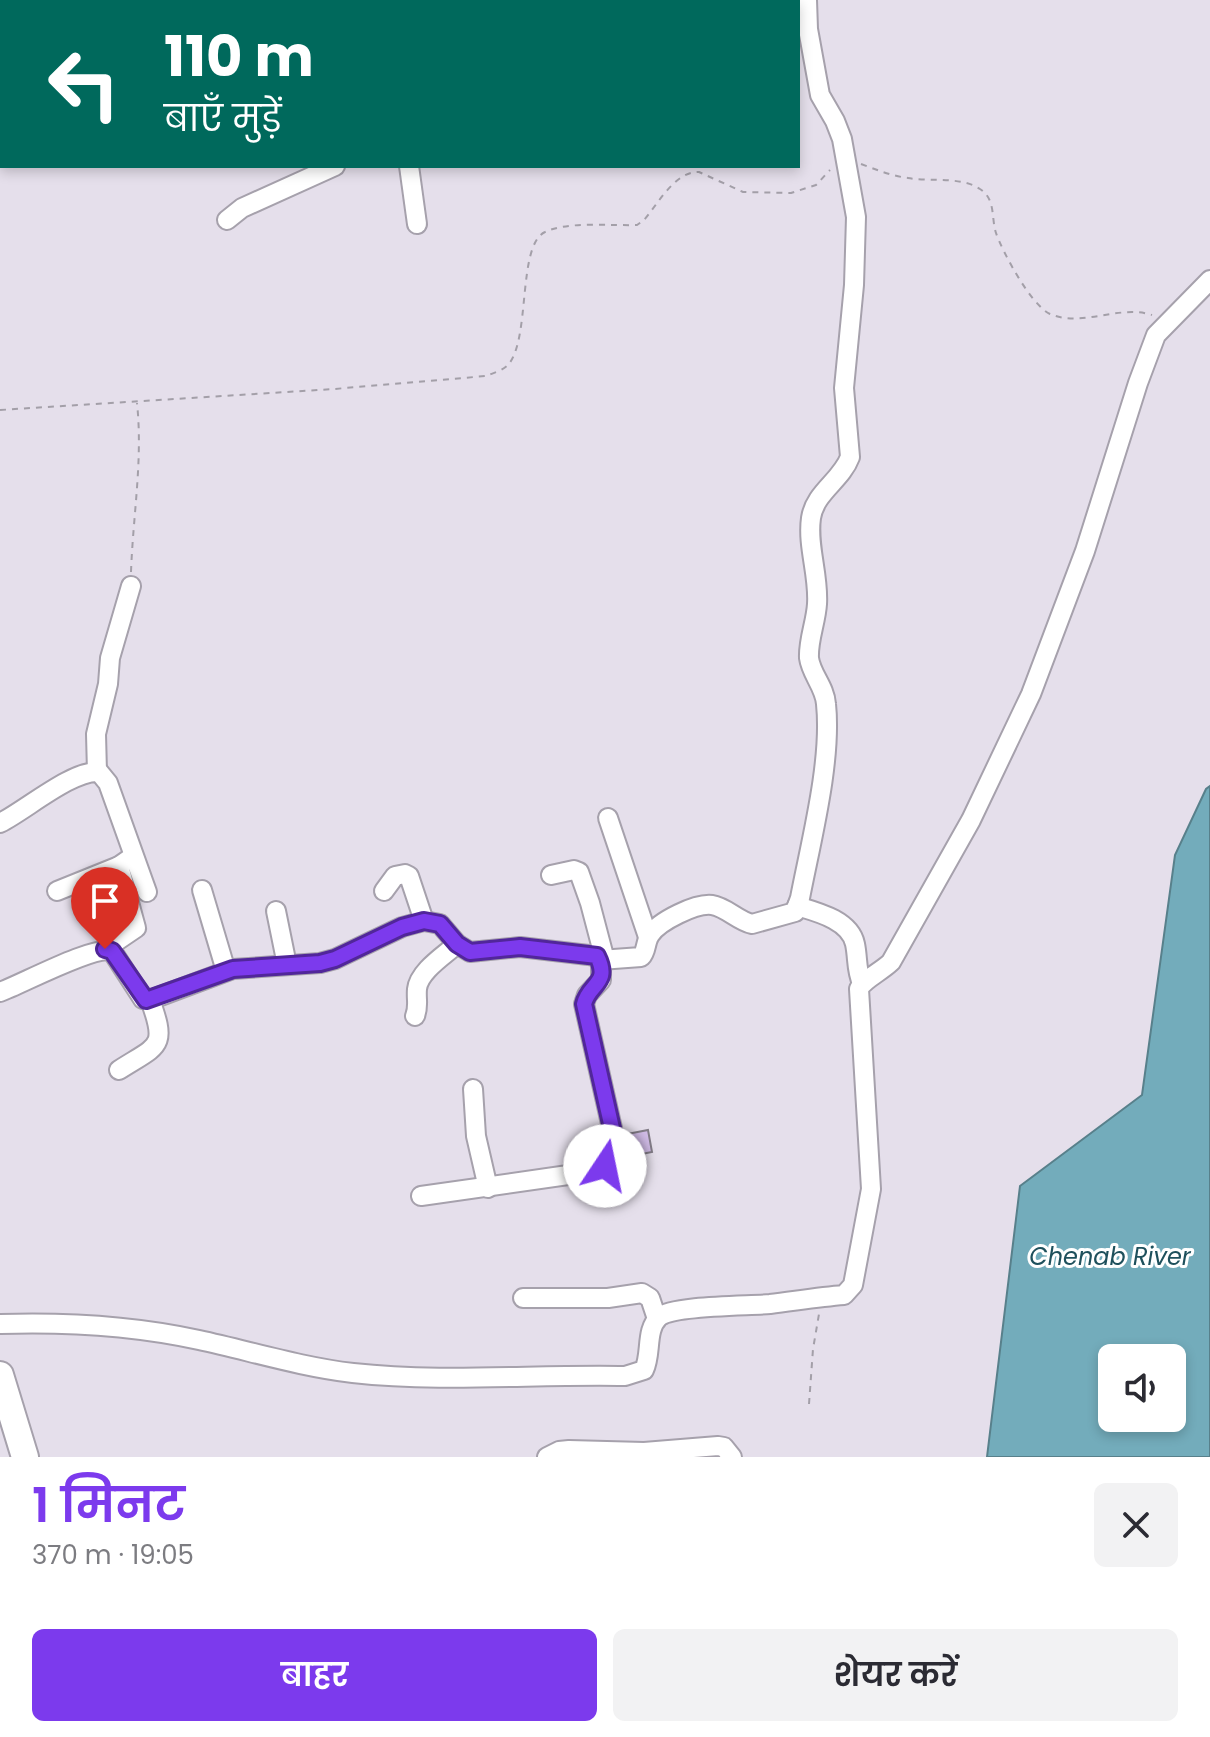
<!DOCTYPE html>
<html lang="hi">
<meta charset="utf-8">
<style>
:root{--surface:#fff;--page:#f2f2f3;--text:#2b2b33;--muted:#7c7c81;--accent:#7c3aed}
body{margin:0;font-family:Poppins,"Noto Sans Devanagari",sans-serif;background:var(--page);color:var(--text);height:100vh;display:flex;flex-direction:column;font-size:30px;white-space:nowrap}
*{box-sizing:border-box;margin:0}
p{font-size:26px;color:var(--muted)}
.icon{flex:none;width:44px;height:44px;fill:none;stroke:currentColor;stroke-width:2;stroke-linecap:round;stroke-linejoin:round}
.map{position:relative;height:1457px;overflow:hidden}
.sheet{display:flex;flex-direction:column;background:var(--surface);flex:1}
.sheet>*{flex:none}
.hud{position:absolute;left:0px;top:0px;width:800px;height:168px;box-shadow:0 4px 12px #0003;background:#00695c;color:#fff;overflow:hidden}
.controls{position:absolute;left:1098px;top:1344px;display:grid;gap:16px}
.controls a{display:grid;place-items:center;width:88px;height:88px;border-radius:12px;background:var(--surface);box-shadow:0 4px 12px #0003;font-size:40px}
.pin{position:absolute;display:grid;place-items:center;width:68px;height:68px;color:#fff;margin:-82px -34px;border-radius:50% 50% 50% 0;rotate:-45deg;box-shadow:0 0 8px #0007}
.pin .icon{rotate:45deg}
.me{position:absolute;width:88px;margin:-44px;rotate:11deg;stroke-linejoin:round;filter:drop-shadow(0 0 6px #0008)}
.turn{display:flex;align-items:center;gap:28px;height:168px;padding:0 32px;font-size:36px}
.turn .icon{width:104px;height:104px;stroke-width:2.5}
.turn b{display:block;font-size:56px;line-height:68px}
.round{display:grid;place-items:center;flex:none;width:84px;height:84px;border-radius:12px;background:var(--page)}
.summary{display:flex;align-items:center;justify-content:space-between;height:136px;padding:0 32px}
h1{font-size:48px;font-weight:600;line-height:60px;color:var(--accent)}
.button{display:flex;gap:16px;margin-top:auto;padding:16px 32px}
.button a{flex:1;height:92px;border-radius:12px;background:var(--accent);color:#fff;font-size:32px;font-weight:600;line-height:92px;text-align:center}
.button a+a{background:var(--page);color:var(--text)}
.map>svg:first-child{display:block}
.water{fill:#73acbb;stroke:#58808b;stroke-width:2;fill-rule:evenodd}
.building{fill:#d1bce7;stroke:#827c87;stroke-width:2}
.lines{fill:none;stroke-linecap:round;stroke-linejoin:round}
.minor-casing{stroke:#a6a1ac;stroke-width:22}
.highway-casing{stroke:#a6a1ac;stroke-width:30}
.path{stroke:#a39fa8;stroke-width:2;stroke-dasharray:6 6;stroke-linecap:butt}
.minor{stroke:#fff;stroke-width:18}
.highway{stroke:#fff;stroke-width:26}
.route-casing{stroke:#51269a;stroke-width:20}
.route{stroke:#7c3aed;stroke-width:14}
.labels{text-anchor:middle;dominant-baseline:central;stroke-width:6;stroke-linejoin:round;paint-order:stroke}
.water-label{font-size:24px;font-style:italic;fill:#1e505c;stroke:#fff}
</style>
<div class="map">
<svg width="1210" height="1457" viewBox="0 0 1210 1457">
<rect width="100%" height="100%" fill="#e5dfeb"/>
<path class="water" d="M1210,786V1457H987L1020,1186L1142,1095L1175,855L1206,789ZM1112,1358H1172V1418H1112Z"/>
<path class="building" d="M648,1130L652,1152L631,1156L627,1134Z"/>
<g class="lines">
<defs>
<g id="minor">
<path d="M452,0V2"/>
<path d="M0,55H2"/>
<path d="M409,166L417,224"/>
<path d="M227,220L242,208L335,166"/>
<path d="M97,772L96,734L108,684L110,658L131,586"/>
<path d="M608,818L648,937"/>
<path d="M0,823C26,810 72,770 99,772L108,783L147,892"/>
<path d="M551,875L574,870L579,872L590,903L605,960"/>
<path d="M202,890L226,971"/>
<path d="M57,891L119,866L129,859"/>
<path d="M384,891L395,876L405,874L409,876L424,921"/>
<path d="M797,906C817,912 850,920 855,944C858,958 856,970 862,983"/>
<path d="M276,911L287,965"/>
<path d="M105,949L136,928L119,866"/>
<path d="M600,960L641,957C647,951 645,942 650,935C659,921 696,903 712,905C726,907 738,921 752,924L795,912L800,898C811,841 832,761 826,704C825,687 811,674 809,658C808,640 816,622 817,604C819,575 807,546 811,518C815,492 841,481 850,457L844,388L854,285L856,217L842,139L835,121L820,95L808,29L807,0"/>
<path d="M0,992C22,984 94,945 112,951L143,999L150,1000L233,969L320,963L335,959L402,927L424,921L440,924L457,944L470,952L520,947L597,956L601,965V980L587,995L584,1004L616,1146C616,1167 598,1168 582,1173L421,1196"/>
<path d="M415,1016C419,1006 416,1000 417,989C419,971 445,955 457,944"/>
<path d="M119,1070C158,1045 168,1048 150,1000"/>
<path d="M473,1089L476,1136L488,1188"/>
<path d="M523,1298H608L642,1293L650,1298L657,1319"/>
<path d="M0,1324C65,1322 135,1326 199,1340C250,1351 301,1367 353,1373C443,1383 535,1374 625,1376L644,1370C652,1354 645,1330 659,1317C673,1305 748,1306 770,1304C795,1301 819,1297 844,1295L853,1285L871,1189L859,989C863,980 882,971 891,962L971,820L1031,694L1085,551L1138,383L1156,335L1210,280"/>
<path d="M547,1457L559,1451L569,1450L644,1452L718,1446L724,1447L732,1457"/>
</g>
<path id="highway" d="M0,1375L25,1457"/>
</defs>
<use href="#minor" class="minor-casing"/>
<use href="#highway" class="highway-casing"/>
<g class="path">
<path d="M861,164C877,170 892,176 908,178C930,182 961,176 980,189C996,199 991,218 996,233C1003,253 1031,305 1050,314C1083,328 1119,304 1152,315"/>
<path d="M0,410L334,389L486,376C493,373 502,371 508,365C531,339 517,245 545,232C567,221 612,226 637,225L644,220C658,204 675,171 699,172L743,192L791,193L816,185L830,170"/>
<path d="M131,572C133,515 143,460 137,403"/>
<path d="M809,1404L813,1349L819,1314"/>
</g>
<use href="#minor" class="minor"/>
<use href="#highway" class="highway"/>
</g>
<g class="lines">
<defs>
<path id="route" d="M105,949L112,951L146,1000L233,969L320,963L335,959L402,927L424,921L440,924L457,944L470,952L520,947L597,956C611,984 589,983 584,1004L616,1146V1155L605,1166"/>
</defs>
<use href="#route" class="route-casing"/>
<use href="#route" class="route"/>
</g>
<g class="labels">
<g class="water-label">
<text x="1110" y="1256">Chenab River</text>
</g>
</g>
</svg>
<div class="controls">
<a><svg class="icon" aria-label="sound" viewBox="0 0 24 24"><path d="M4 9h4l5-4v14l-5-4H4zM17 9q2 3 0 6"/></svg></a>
</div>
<div class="pin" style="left:105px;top:949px;background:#d93025"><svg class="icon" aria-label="arrive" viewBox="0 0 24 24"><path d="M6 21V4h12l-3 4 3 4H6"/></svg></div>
<svg class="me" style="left:605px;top:1166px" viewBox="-20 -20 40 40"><circle r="19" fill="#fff"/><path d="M0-13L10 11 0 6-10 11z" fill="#7c3aed"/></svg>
<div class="hud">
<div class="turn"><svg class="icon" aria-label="left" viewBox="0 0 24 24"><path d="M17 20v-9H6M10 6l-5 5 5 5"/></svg><div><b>110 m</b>बाएँ मुड़ें</div></div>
</div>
</div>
<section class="sheet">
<div class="summary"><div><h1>1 मिनट</h1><p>370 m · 19:05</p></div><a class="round"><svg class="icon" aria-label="close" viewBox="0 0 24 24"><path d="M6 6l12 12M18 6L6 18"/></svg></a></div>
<div class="button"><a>बाहर</a><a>शेयर करें</a></div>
</section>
